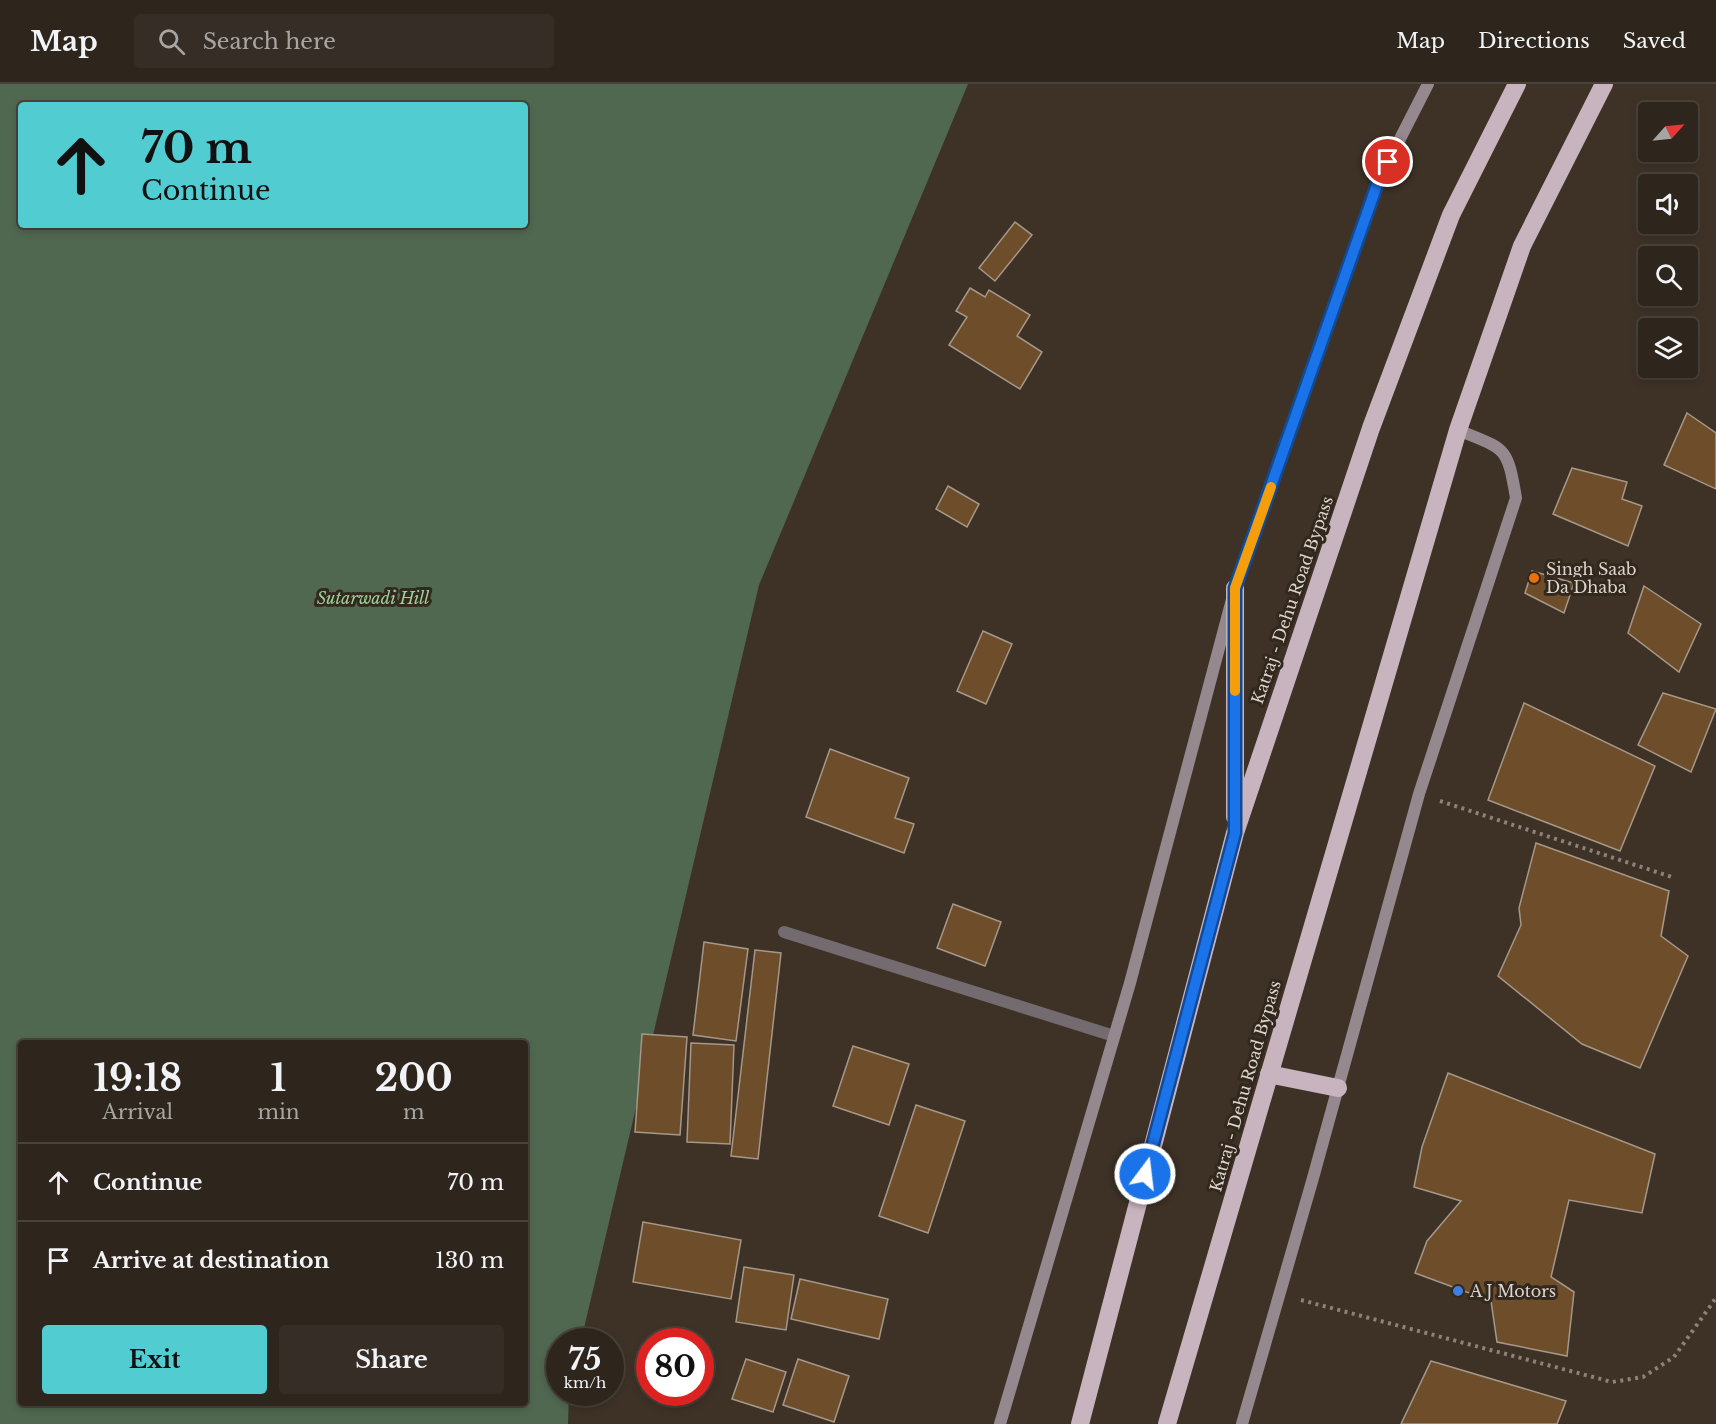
<!DOCTYPE html>
<style>
:root{--surface:#2e261d;--page:#362e26;--text:#f1f3f6;--muted:#a7a5a4;--line:#49433b;--accent:#51ccd1}
body{margin:0;font-family:"Libre Baskerville",serif;background:var(--page);color:var(--text);height:100vh;display:flex;flex-direction:column;font-size:22px;white-space:nowrap}
*{box-sizing:border-box;margin:0}
p{font-size:20px;color:var(--muted)}
.icon{flex:none;width:33px;height:33px;fill:none;stroke:currentColor;stroke-width:2;stroke-linecap:round;stroke-linejoin:round}
.map{position:relative;flex:1;overflow:hidden}
.panel{position:absolute;left:18px;top:956px;width:510px;height:366px;display:flex;flex-direction:column;background:var(--surface);border-radius:6px;box-shadow:0 3px 9px #0003,0 0 0 2px var(--line)}
.panel>*{flex:none}
.top-card{position:absolute;left:18px;top:18px;width:510px;height:126px;border-radius:6px;box-shadow:0 3px 9px #0003,0 0 0 2px var(--line);background:#51ccd1;color:#111;overflow:hidden}
.needle{width:39px;rotate:63deg}
.buttons{position:absolute;left:1638px;top:18px;display:grid;gap:12px}
.buttons a{display:grid;place-items:center;width:60px;height:60px;border-radius:6px;background:var(--surface);box-shadow:0 3px 9px #0003,0 0 0 2px var(--line);font-size:30px}
.speed{position:absolute;left:546px;top:1244px;display:flex;gap:12px;font-size:30px;font-weight:700;text-align:center}
.speed>*{display:grid;place-content:center;width:78px;height:78px;border-radius:50%;background:var(--surface);box-shadow:0 3px 9px #0003,0 0 0 2px var(--line);line-height:1}
.speed small{font-size:15px;font-weight:400}
.speed .limit{border:9px solid #d22;background:#fff;color:#111}
.pin{position:absolute;display:grid;place-items:center;width:51px;height:51px;color:#fff;margin:-26px;border:3px solid #fff;border-radius:50%;box-shadow:0 2px 6px #0007}
.me{position:absolute;width:66px;margin:-33px;rotate:15deg;stroke-linejoin:round;filter:drop-shadow(0 0 4px #0008)}
.turn{display:flex;align-items:center;gap:21px;height:126px;padding:0 24px;font-size:27px}
.turn .icon{width:78px;height:78px;stroke-width:2.5}
.turn b{display:block;font-size:42px;line-height:51px}
.eta{display:flex;justify-content:space-evenly;align-items:center;height:102px;text-align:center}
.eta b{font-size:36px;font-weight:700;line-height:42px}
.cta{display:flex;gap:12px;margin-top:auto;padding:12px 24px}
.cta a{flex:1;height:69px;border-radius:6px;background:var(--accent);color:#111;font-size:24px;font-weight:700;line-height:69px;text-align:center}
.cta a+a{background:var(--page);color:var(--text)}
ul{padding:0;list-style:none}
li{display:flex;align-items:center;gap:18px;height:78px;padding:0 24px;border-top:2px solid var(--line)}
li div{flex:1}
li b{display:block;font-size:22px}
li em{font-style:normal}
header{display:flex;align-items:center;gap:36px;box-sizing:border-box;height:84px;padding:0 30px;background:var(--surface);border-bottom:2px solid var(--line)}
header strong{font-size:28px}
nav{display:flex;gap:33px;margin-inline-start:auto;font-size:21px}
.search{width:420px;height:54px;background:var(--page);display:flex;align-items:center;gap:15px;box-sizing:border-box;padding:0 21px;border-radius:6px;color:var(--muted);font-size:22px}
.map>svg:first-child{display:block}
.green{fill:#506750;fill-rule:evenodd}
.building{fill:#6e4e2a;stroke:#a59789;stroke-width:1.5}
.lines{fill:none;stroke-linecap:round;stroke-linejoin:round}
.path{stroke:#8b8278;stroke-width:4;stroke-dasharray:3 4.5;stroke-linecap:butt}
.street{stroke:#736b6f;stroke-width:12}
.secondary{stroke:#95898f;stroke-width:12}
.highway{stroke:#c8b4be;stroke-width:18}
.route-casing{stroke:#114b97;stroke-width:15}
.route{stroke:#1a73e8;stroke-width:10}
.slow{stroke:#f59e0b;stroke-width:10}
.food-dot{fill:#e8710a;stroke:#33281d;stroke-width:2}
.shop-dot{fill:#3f7fe0;stroke:#33281d;stroke-width:2}
.labels{text-anchor:middle;dominant-baseline:central;stroke-width:6;stroke-linejoin:round;paint-order:stroke}
.poi-label{font-size:16px;fill:#dcd5cd;stroke:#33281d;text-anchor:start}
.park-label{font-size:16px;font-style:italic;fill:#9bd39b;stroke:#33281d}
.street-label{font-size:16px;fill:#dcd5cd;stroke:#33281d}
</style>
<header>
<strong>Map</strong>
<div class="search"><svg class="icon" aria-label="search" viewBox="0 0 24 24"><circle cx="10" cy="10" r="6"/><path d="M15 15l6 6"/></svg>Search here</div>
<nav><a>Map</a><a>Directions</a><a>Saved</a></nav>
</header>
<div class="map">
<svg width="1716" height="1340" viewBox="0 0 1716 1340">
<rect width="100%" height="100%" fill="#3e3227"/>
<path class="green" d="M0,0H968L759,501L581,1257H560V1308H569L568,1340H0ZM21,21H525V141H21ZM21,958H525V1318H21Z"/>
<g class="building">
<path d="M1015,138L1032,151L995,197L979,184Z"/>
<path d="M970,204L985,213L989,206L1030,231L1017,252L1042,268L1020,305L949,261L967,233L956,227Z"/>
<path d="M1687,329L1716,349V405L1664,381Z"/>
<path d="M1572,384L1627,398L1622,415L1642,422L1628,462L1553,430Z"/>
<path d="M948,402L979,420L967,443L936,425Z"/>
<path d="M1532,487L1574,499L1564,529L1525,509Z"/>
<path d="M1644,502L1701,540L1679,588L1628,549Z"/>
<path d="M983,547L1012,560L986,620L957,607Z"/>
<path d="M1663,609L1716,625L1691,688L1638,661Z"/>
<path d="M1524,619L1655,682L1620,767L1488,716Z"/>
<path d="M830,665L909,694L895,734L914,740L904,769L806,733Z"/>
<path d="M1536,759L1669,807L1661,852L1688,872L1640,984L1582,960L1498,892L1521,841L1519,824Z"/>
<path d="M953,820L1001,838L985,882L937,864Z"/>
<path d="M704,858L748,865L736,957L693,951Z"/>
<path d="M755,866L781,869L758,1075L731,1072Z"/>
<path d="M642,950L687,953L680,1051L635,1048Z"/>
<path d="M691,959L734,961L730,1060L687,1058Z"/>
<path d="M853,962L909,980L889,1041L833,1022Z"/>
<path d="M1448,989L1655,1070L1642,1129L1569,1116L1551,1193L1574,1208L1567,1272L1497,1258L1491,1217L1415,1189L1427,1157L1461,1117L1414,1103L1422,1063Z"/>
<path d="M916,1021L965,1037L928,1149L879,1132Z"/>
<path d="M643,1138L741,1156L731,1215L633,1198Z"/>
<path d="M744,1183L794,1191L786,1246L736,1238Z"/>
<path d="M800,1195L888,1215L879,1255L791,1235Z"/>
<path d="M746,1275L786,1288L773,1328L732,1315Z"/>
<path d="M798,1275L849,1292L834,1338L783,1321Z"/>
<path d="M1431,1277L1566,1317L1557,1340H1401Z"/>
</g>
<g class="lines">
<g class="path">
<path d="M1440,717L1675,794"/>
<path d="M1301,1216L1612,1298L1643,1293L1674,1273L1716,1214"/>
</g>
<path class="street" d="M784,848L1114,952"/>
<g class="secondary">
<path d="M1000,1340L1130,899L1235,504L1378,98L1428,0"/>
<path d="M1242,1340L1313,1094L1419,710L1516,414C1507,361 1506,366 1458,346"/>
</g>
<g class="highway">
<path d="M1235,733V504"/>
<path d="M1269,990L1338,1004"/>
<path d="M1080,1340L1235,749L1371,344L1451,131L1517,0"/>
<path d="M1167,1340L1458,346L1522,162L1604,0"/>
</g>
</g>
<g class="lines">
<defs>
<path id="route" d="M1145,1090L1235,749V504L1378,98L1388,78"/>
</defs>
<use href="#route" class="route-casing"/>
<use href="#route" class="route"/>
<path class="slow" d="M1235,607V504L1271,403"/>
</g>
<circle class="food-dot" cx="1534" cy="494" r="6"/>
<circle class="shop-dot" cx="1458" cy="1207" r="6"/>
<g class="labels">
<g class="poi-label">
<text x="1546" y="485">Singh Saab<tspan x="1546" dy="18">Da Dhaba</tspan></text>
<text x="1470" y="1207">A J Motors</text>
</g>
<g class="park-label">
<text x="373" y="514">Sutarwadi Hill</text>
</g>
<g class="street-label">
<text transform="translate(1292 516) rotate(-71)">Katraj - Dehu Road Bypass</text>
<text transform="translate(1245 1002) rotate(-74)">Katraj - Dehu Road Bypass</text>
</g>
</g>
</svg>
<div class="buttons">
<a><svg class="needle" viewBox="-14 -14 28 28"><path d="M0-13l5 13h-10z" fill="#e53935"/><path d="M0 13l5-13h-10z" fill="#a7a5a4"/></svg></a>
<a><svg class="icon" aria-label="sound" viewBox="0 0 24 24"><path d="M4 9h4l5-4v14l-5-4H4zM17 9q2 3 0 6"/></svg></a>
<a><svg class="icon" aria-label="search" viewBox="0 0 24 24"><circle cx="10" cy="10" r="6"/><path d="M15 15l6 6"/></svg></a>
<a><svg class="icon" aria-label="layers" viewBox="0 0 24 24"><path d="M12 4l9 5-9 5-9-5zM3 14l9 5 9-5"/></svg></a>
</div>
<div class="speed"><div>75<small>km/h</small></div><div class="limit">80</div></div>
<div class="pin" style="left:1388px;top:78px;background:#d93025"><svg class="icon" aria-label="arrive" viewBox="0 0 24 24"><path d="M6 21V4h12l-3 4 3 4H6"/></svg></div>
<svg class="me" style="left:1145px;top:1090px" viewBox="-20 -20 40 40"><circle r="17" fill="#1a73e8" stroke="#fff" stroke-width="3"/><path d="M0-11L8 9 0 5-8 9z" fill="#fff"/></svg>
<div class="top-card">
<div class="turn"><svg class="icon" aria-label="ahead" viewBox="0 0 24 24"><path d="M12 20V5M6 11l6-6 6 6"/></svg><div><b>70 m</b>Continue</div></div>
</div>
<section class="panel">
<div class="eta">
<div><b>19:18</b><p>Arrival</p></div>
<div><b>1</b><p>min</p></div>
<div><b>200</b><p>m</p></div>
</div>
<ul>
<li><svg class="icon" aria-label="ahead" viewBox="0 0 24 24"><path d="M12 20V5M6 11l6-6 6 6"/></svg><div><b>Continue</b></div><em>70 m</em></li>
<li><svg class="icon" aria-label="arrive" viewBox="0 0 24 24"><path d="M6 21V4h12l-3 4 3 4H6"/></svg><div><b>Arrive at destination</b></div><em>130 m</em></li>
</ul>
<div class="cta"><a>Exit</a><a>Share</a></div>
</section>
</div>
